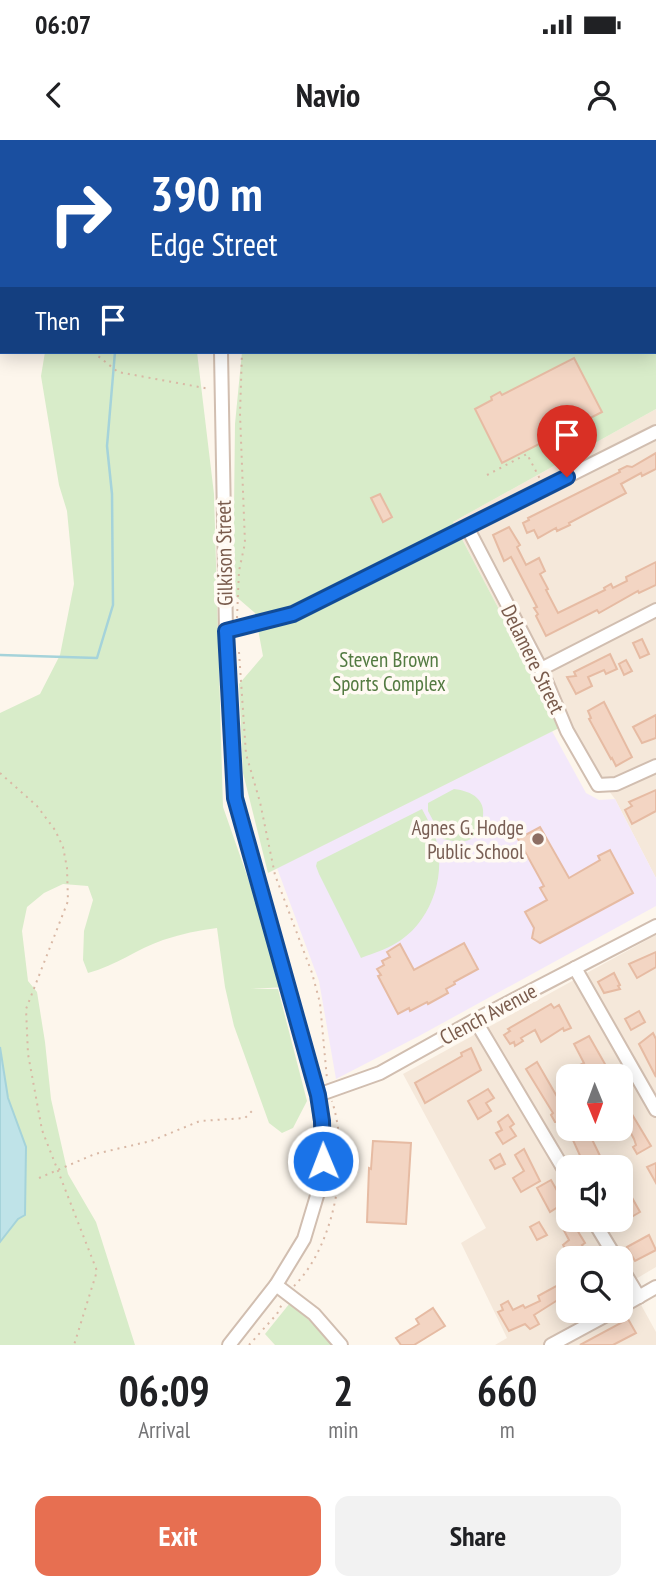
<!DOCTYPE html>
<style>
:root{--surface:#fff;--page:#f2f2f2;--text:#202124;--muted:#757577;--accent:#e76f51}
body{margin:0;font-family:"PT Sans Narrow",sans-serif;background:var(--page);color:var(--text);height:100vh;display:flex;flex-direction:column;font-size:26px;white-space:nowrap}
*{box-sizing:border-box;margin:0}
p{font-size:23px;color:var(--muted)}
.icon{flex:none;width:38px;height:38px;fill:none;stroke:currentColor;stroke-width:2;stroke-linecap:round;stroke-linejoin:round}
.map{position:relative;height:1205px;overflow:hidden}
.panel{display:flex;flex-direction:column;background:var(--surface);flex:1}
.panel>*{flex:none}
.hud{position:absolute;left:0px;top:0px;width:656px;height:214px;box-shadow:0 4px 18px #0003;background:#1a4fa0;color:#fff;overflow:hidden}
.needle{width:46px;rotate:179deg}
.tools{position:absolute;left:556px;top:924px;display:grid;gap:14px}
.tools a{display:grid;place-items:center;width:77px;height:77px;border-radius:14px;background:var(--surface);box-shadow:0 4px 18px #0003;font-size:35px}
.pin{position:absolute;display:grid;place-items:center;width:60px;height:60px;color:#fff;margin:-72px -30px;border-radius:50% 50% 50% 0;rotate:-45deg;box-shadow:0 0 7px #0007}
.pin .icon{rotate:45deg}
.me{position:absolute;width:77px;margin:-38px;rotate:359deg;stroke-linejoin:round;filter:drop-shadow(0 0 5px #0008)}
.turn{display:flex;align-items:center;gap:24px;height:147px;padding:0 35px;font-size:32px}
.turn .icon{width:91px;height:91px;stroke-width:2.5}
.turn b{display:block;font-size:49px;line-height:60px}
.then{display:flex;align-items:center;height:66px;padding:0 35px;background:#0003;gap:14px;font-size:26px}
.eta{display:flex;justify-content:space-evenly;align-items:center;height:119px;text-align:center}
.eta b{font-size:42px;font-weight:700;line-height:49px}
.cta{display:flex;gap:14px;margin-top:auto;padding:14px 35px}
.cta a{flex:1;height:80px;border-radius:14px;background:var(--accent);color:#fff;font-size:28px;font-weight:700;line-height:80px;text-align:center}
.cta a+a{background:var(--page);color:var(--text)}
.status{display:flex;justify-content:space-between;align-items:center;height:49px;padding:0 35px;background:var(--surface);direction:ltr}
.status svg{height:19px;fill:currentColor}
header{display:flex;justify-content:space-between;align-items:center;height:91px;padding:0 35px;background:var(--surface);font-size:32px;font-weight:700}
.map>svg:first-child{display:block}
.residential{fill:#f5e8da;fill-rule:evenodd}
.education{fill:#f3e8fa}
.green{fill:#d8ecc9}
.water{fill:#bfe3e8;stroke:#a5d3da;stroke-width:2}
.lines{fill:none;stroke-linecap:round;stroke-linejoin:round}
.stream{stroke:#a5d3da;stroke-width:2.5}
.building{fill:#f3d5c3;stroke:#e6bba3;stroke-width:2}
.minor-casing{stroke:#d1beb0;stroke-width:16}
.path{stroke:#d9b8a5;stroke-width:2;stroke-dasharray:2 5;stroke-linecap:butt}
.minor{stroke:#fff;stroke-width:12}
.route-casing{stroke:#114b97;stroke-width:18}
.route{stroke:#1a73e8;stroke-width:12}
.education-dot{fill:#8d6e63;stroke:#fffaf3;stroke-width:2.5}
.labels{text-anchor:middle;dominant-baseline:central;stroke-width:7;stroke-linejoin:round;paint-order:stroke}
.street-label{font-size:21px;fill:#7a5c4d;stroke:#fffaf3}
.park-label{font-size:21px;fill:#537a41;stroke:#fffaf3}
.education-label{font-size:21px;fill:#785e54;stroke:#fffaf3;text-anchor:end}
</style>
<div class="status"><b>06:07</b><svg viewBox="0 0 49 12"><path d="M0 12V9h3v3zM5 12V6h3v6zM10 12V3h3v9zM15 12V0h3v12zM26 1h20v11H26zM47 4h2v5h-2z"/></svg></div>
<header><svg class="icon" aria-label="back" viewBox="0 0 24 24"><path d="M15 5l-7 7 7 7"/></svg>Navio<svg class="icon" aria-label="person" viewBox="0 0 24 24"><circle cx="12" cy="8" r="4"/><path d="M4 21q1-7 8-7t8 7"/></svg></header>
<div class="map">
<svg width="656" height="1205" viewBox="0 0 656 1205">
<rect width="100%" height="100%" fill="#fdf6ec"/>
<g class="residential">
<path d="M656,269V738L615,659L561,587L453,382Z"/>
<path d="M656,795V1127L629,1143L656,1192V1205H495L507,1198L461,1103L486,1088L403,934ZM569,936H621V989H569ZM569,1027H621V1080H569ZM569,1118H621V1171H569Z"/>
</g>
<path class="education" d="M552,591L586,653L599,660L615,659L656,738V766L419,896L336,939L319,841L277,728Z"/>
<g class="green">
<path d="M0,0H25L2,2L0,123Z"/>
<path d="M127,0H273L126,2Z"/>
<path d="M306,0H656V269L453,382L561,587L268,733L243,633L239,544L263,516L255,473L233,454L235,284L242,212H654V2H305Z"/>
<path d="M45,212H197L214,354L223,667L286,847L250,849H278L307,961L293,988L282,993L269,983L234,886L225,847L217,788C199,790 181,794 163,800C137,809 117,825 88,833L83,820L84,791L93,760L88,746L63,744L44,753L27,767L22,791L28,841L37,852L45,902L51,959L68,1034L96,1082L135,1205H0V1102L18,1079L26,1007L8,958L0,907V573L40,554L60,515L74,444L67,371L59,345L41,236Z"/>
<path d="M454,649C472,651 488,660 482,681C480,688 478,695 471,699C462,704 452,701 443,699L428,671V663Z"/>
<path d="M422,669C426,677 431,685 434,693C448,731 433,778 401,800C390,808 374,813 361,818L319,734L316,726L317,722Z"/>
<path d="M290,1163L332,1201L335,1205H275L265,1194Z"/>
</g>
<path class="water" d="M0,907L8,958L26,1007L25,1075L18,1079L0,1102Z"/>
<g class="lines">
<g class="stream">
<path d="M220,2L221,0"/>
<path d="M0,515L97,518L113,465L112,354L107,306L115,212"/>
</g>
</g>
<g class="building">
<path d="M574,218L602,272L502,323L475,269L492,260L491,257L500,252L502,255Z"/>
<path d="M656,313V329L642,336L641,333L621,344L626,353L569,383L570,385L557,391L556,388L538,398L534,390L527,393L523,383L529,380L528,378L620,332L619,330L627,326L632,327Z"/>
<path d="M380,354L392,377L383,382L371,358Z"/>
<path d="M509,387L520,405L517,407L526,425L539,418L545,431L540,434L548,449L546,450L558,473L605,450L604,448L611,444L613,448L627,441L626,437L656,422V445L639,453L638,451L599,473L597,470L546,496L536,476L538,474L534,468L537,467L511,417L504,421L493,395Z"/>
<path d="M642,499L649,514L640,518L633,503Z"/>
<path d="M610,514L617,529L606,534L604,530L588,537L592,546L576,554L567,537L576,536L574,532Z"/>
<path d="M626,520L632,531L624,535L619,524Z"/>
<path d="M604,562L632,617L616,626L612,618L611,619L589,579L591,578L588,571Z"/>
<path d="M656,575V598L642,603L633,587Z"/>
<path d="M656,650V671L632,684L625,670L632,666L629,662Z"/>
<path d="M540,687L569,738L600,720L598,716L610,710L633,753L540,803L532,798L534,788L525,772L547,760L540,748L544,746L518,699Z"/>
<path d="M464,803L478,829L454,842L455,844L446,849L448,853L428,864L427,862L410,871L409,868L398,874L378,836L381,835L377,829L384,825L382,821L390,817L387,812L400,804L414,830Z"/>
<path d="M656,812V827L637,838L629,824Z"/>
<path d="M614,833L620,845L618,846L620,849L604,853L598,842Z"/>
<path d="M551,864L554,868L559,865L571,888L564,891L563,888L541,902L535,890L521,898L523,901L515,906L514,902L510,904L504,895L510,891L508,889Z"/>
<path d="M639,871L645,882L631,890L625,879Z"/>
<path d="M653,893L656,899V937L639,904Z"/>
<path d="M589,896L609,931L600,936H586L580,925L584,923L574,904Z"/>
<path d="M471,908L481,930L425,963L415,943L462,916L461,913Z"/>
<path d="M537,922L563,967L569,964V976L558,982H555L551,975L553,973L526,929Z"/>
<path d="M488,949L494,958L486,963L491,971L478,979L468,961Z"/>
<path d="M621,956L651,1006L637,1014L633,1007L636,1005L634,999L621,975Z"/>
<path d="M508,975L514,984L510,987L516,996L503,1004L496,993L502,990L498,982Z"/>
<path d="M587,989L602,1020L607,1017L613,1027H588L584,1018L582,1020L572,998Z"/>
<path d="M373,1001L411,1003L406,1084L367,1082L369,1028L371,1029Z"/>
<path d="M524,1009L540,1041L521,1052L513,1038L524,1031L515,1015Z"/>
<path d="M500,1014L505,1024L495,1029L490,1020Z"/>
<path d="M656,1023V1043L647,1027Z"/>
<path d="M621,1038L640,1072L621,1083Z"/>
<path d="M551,1040L564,1063L550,1072L537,1048Z"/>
<path d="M571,1080L585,1103L582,1105L590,1118H571L563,1105L569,1100L561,1085Z"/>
<path d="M539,1082L547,1095L537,1100L530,1087Z"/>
<path d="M649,1095L656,1110L635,1121L627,1107Z"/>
<path d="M558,1145L564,1156L534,1175L539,1184L530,1189L525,1184L509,1191L498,1172L503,1170L501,1165L508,1161L513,1170L523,1165L525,1168L540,1161L538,1156Z"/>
<path d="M433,1168L445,1186L414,1205H401L396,1198L419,1184L416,1179Z"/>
<path d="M628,1179L636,1193L613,1205H580Z"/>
</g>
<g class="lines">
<defs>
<g id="minor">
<path d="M288,2L289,0"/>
<path d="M221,212L226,491L235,658L318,955L324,1008L319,1049L304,1099L276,1145L229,1205"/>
<path d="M467,387L541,529L567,591L598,645L616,644L656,626"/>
<path d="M226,491L293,474L656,292"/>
<path d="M541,529L656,470"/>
<path d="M575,828L656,970"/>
<path d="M475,880L569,1038"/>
<path d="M318,955L380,933L475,880L656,786"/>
<path d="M593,1080L616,1118"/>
<path d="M621,1127L639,1157"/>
<path d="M276,1145L314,1174L341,1205"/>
<path d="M621,1167L656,1147"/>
<path d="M551,1205L614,1171"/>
</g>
</defs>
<use href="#minor" class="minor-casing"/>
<g class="path">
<path d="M42,2V0"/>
<path d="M183,2L184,0"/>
<path d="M327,2L328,0"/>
<path d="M550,2L552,0"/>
<path d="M93,212L118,232L210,249"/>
<path d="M419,212L420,216"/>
<path d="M487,335L527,314L540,339"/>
<path d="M237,478L239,431L245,403L240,274L242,212"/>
<path d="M239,512L246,614L260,662L275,735L312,833L320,863L327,939"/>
<path d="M0,633L37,666L55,690L63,707L67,728L68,761L26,869L28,914L42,990L97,1131L74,1205"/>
<path d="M39,1038L95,1014L151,1001L200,981L245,978L252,971"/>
<path d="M294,1146C336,1104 350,1017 332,961"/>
<path d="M249,1205L277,1174L283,1162"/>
</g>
<use href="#minor" class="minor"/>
</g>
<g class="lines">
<defs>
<path id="route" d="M323,1021L322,981L318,955L235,658L226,491L293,474L567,337"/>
</defs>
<use href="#route" class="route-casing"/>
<use href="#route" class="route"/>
</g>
<circle class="education-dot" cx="538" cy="699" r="7"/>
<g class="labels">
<g class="street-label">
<text transform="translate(224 413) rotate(-91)">Gilkison Street</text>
<text transform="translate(533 519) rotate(64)">Delamere Street</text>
<text transform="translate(488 874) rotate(-28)">Clench Avenue</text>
</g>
<g class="park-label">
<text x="389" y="519">Steven Brown<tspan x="389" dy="24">Sports Complex</tspan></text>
</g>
<g class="education-label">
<text x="524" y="687">Agnes G. Hodge<tspan x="524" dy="24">Public School</tspan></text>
</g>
</g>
</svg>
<div class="tools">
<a><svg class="needle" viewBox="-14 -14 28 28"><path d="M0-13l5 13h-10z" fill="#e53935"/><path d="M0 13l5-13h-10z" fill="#757577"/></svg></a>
<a><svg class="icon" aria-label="sound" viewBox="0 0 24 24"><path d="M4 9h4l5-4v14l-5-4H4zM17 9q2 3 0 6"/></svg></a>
<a><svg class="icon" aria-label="search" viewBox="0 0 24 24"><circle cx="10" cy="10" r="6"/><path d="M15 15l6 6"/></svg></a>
</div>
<div class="pin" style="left:567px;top:337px;background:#d93025"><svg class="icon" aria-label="arrive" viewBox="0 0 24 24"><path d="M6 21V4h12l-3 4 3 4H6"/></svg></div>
<svg class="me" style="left:323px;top:1021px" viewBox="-20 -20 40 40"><circle r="17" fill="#1a73e8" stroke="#fff" stroke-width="3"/><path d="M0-11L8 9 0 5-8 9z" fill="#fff"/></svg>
<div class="hud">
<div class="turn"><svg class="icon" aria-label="right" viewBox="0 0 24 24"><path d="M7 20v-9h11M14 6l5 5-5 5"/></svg><div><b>390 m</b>Edge Street</div></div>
<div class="then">Then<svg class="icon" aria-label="arrive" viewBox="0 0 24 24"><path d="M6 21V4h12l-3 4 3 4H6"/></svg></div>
</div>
</div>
<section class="panel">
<div class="eta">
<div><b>06:09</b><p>Arrival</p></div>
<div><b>2</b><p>min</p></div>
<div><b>660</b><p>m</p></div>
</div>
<div class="cta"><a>Exit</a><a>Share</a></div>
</section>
